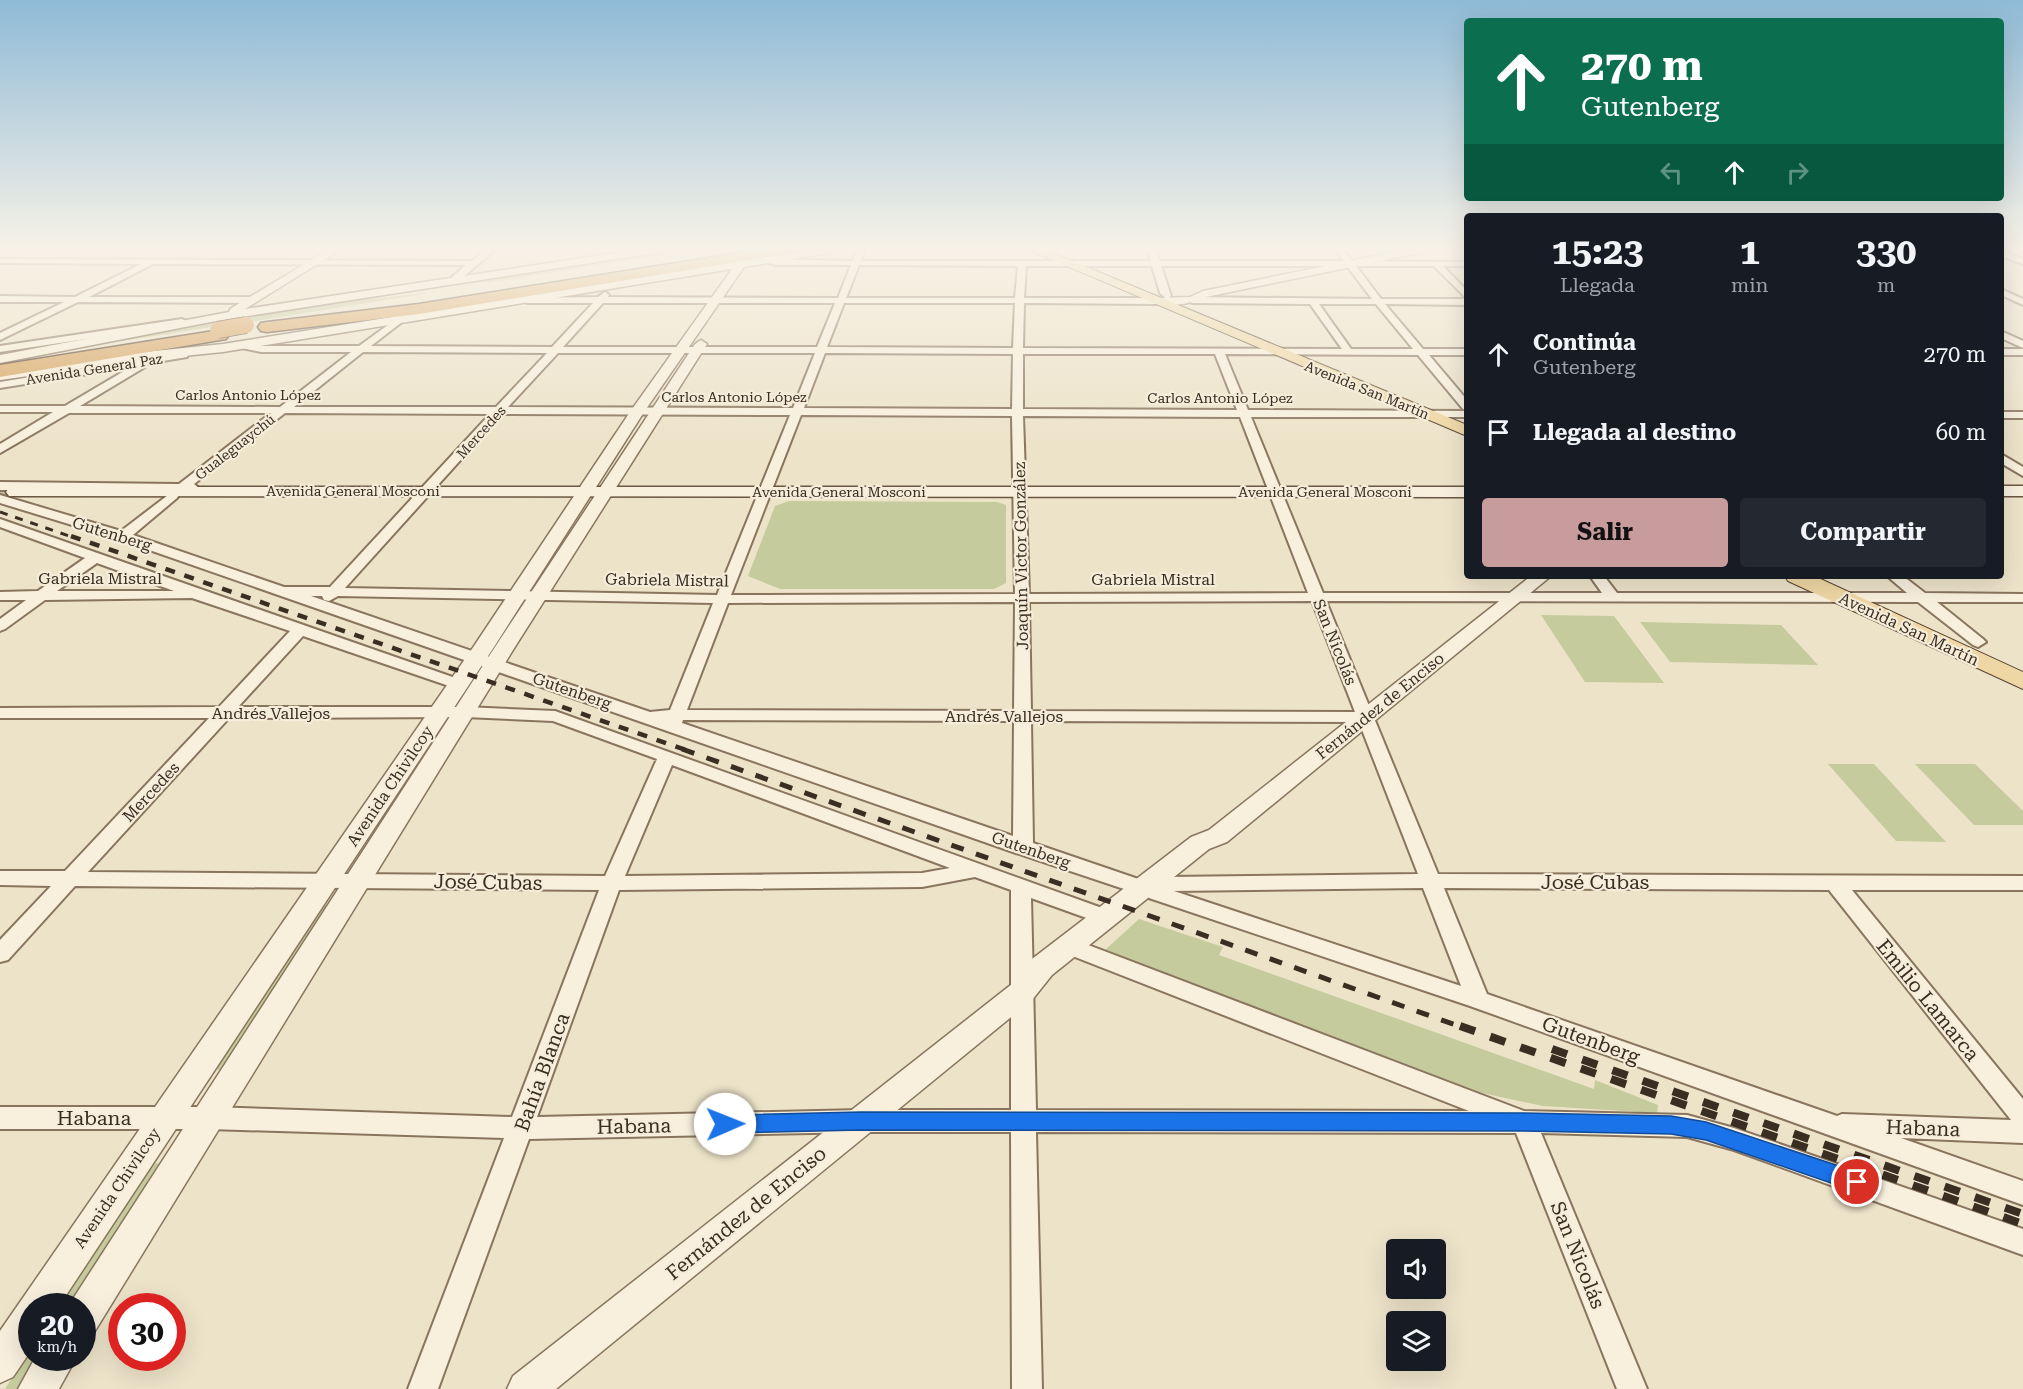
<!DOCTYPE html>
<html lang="es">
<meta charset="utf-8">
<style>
:root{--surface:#171b24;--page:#242831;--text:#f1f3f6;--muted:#9ea1a6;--accent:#c89c9d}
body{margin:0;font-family:"Roboto Serif",serif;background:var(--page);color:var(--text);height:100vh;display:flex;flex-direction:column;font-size:22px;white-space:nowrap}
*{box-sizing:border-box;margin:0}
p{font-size:20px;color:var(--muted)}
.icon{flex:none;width:33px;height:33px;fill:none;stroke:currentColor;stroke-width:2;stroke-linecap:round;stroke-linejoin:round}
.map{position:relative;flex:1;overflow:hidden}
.details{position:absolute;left:1464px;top:213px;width:540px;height:366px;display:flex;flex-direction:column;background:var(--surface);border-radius:6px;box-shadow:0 6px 24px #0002}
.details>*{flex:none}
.banner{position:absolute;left:1464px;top:18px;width:540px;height:183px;border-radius:6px;box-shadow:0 6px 24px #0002;background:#0b6e4f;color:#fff;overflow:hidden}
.tools{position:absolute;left:1386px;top:1239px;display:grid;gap:12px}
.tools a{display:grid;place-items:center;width:60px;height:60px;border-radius:6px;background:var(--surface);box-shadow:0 6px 24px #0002;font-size:30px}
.speed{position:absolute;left:18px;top:1293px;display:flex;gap:12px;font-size:30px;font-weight:700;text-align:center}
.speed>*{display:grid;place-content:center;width:78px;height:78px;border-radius:50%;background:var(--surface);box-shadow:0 6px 24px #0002;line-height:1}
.speed small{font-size:15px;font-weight:400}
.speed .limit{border:9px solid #d22;background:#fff;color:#111}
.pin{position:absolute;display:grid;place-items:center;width:51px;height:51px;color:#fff;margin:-26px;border:3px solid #fff;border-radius:50%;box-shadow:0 2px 6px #0007}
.me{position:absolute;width:66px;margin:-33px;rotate:89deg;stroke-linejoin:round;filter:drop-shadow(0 0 4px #0008)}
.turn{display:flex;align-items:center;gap:21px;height:126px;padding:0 18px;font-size:27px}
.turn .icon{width:78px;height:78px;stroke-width:2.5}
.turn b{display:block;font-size:42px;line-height:51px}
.lanes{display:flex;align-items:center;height:57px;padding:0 18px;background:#0003;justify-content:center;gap:30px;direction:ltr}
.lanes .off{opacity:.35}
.eta{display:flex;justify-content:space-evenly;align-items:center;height:102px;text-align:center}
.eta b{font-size:36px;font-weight:700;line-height:42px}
.action{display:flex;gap:12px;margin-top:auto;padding:12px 18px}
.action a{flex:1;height:69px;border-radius:6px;background:var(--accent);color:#111;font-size:24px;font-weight:700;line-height:69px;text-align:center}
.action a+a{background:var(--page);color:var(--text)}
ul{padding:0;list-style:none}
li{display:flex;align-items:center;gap:18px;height:78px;padding:0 18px}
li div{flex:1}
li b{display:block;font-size:22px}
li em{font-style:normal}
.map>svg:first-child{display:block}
.green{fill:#c6cb9d}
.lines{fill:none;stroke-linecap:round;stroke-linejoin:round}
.secondary-tunnel{stroke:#c9bfa7;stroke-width:17;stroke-dasharray:17 8;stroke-linecap:butt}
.minor-casing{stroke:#89755e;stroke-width:4}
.tertiary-casing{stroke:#89755e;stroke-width:3}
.secondary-casing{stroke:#6b5641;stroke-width:3}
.primary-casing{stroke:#574432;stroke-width:2}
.motorway-casing{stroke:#574432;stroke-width:3}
.minor{fill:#f8f0dd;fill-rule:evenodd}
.tertiary{fill:#f8f0dd;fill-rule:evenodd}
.secondary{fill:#f8f0dd;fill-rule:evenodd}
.primary{fill:#eed7a4;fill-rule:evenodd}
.motorway{fill:#d7a35f;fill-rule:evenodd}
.rail-far3{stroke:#3a2d21;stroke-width:3;stroke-dasharray:8 8;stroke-linecap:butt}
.rail-far2{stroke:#3a2d21;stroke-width:4.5;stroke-dasharray:10 10;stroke-linecap:butt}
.rail-far1{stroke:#3a2d21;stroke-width:5;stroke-dasharray:13 13;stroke-linecap:butt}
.rail{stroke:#3a2d21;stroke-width:8;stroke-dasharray:16 16;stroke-linecap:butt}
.motorway-bridge-casing{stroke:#574432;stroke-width:18;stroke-linecap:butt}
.motorway-bridge{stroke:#d7a35f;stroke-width:16}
.route{fill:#1a73e8;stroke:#114b97;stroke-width:1.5}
.labels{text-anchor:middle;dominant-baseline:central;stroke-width:4.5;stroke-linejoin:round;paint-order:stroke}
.far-street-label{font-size:14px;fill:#3a2d21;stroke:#f5edd9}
.street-label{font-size:16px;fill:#3a2d21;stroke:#f5edd9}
.near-street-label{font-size:20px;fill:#3a2d21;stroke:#f5edd9}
</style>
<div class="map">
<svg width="2023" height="1389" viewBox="0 0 2023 1389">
<rect width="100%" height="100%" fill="#ede3c9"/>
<g class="green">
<path d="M665,250H695L514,279L359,296Z"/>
<path d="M437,292H435L243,323V316L292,307Z"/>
<path d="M225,319V325L0,360Z"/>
<path d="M789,501L997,502L1006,505V583L994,589H780L748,576L775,506Z"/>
<path d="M1541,615L1614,616L1664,683L1585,682Z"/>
<path d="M1640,622L1781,625L1818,665L1670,662Z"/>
<path d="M1828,764H1874L1946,842L1896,841Z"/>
<path d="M1915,764H1975L2023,811V825H1974Z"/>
<path d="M324,905H329L221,1070H218L216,1067L319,908Z"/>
<path d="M1139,919L1223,947L1219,955L1594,1089L1595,1080L1658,1105L1657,1113L1543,1106L1482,1093L1105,950Z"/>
<path d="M156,1163L163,1165L161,1170L73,1306H59L149,1168Z"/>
<path d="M31,1348L32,1358H40L20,1389H5Z"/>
</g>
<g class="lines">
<path class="secondary-tunnel" d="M0,492H15"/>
<defs>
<g id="minor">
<path d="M486,250H495L456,283L453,282L452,277L466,265L153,264L89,297H251L255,300L251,303L78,302L0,340V333L64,302H0V296L75,297L141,264L0,263V259L472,261Z"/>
<path d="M857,250H865L861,261H1151L1148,250H1156L1159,261H1344L1335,250H1343L1352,261L1467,262V266H1443L1467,291V299L1434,266H1356L1381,299H1467V305L1385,304L1423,349H1467V355H1429L1467,400V410L1463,409L1418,355L1225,354L1248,410L1467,411V417H1251L1323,593H1602L1590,576H1604L1617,593H1907L1887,576H1903L1925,593L2023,594V602H1937L1983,639L1986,642L1978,647L1973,645L1918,602L1326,601L1438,874L2023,876V890H1852L2023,1099V1143L1901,1138L2023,1181V1205L1470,1006L1149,898L1147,894L1136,893L1016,853L118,539L0,503V495L121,531L172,492L0,490V482L179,484L271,413H69L0,453V444L53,412H0V406H65L131,367L0,388V382L183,352L188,355L187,357L145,364V367L80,406L280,407L351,352H261L237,347V343L261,346H359L399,317L402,318V322L371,346L552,347L593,303H528L525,302V298L598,297L605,292L609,295L608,297L838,298L851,265H776L761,261L765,259L853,261ZM859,265L1018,266L1015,298H846ZM1026,266H1152L1160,293L1167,299L1171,296L1161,266H1347L1372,299L1192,297L1188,300L1192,303L1310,304L1342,349L1023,348L1024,303L1156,304L1160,301L1156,298H1024ZM603,303H835L817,347H563ZM844,303H1015L1013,348L827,347ZM1319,304H1376L1413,349H1351ZM363,352L547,353L496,407H294ZM558,353H815L793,408L508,407ZM825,353L1013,354L1012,409L804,408ZM1023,354H1215L1237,410L1023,409ZM285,413L490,414L330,587H284L133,535L177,498L179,495L174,492L197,491L199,488L194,484ZM502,414L790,415L717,595L345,588ZM801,415L1012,416L1015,594L731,595ZM1023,416L1240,417L1308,593L1029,594ZM311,596H322L324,600L329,601L338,596L713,603L670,710L650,712ZM1312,601L1355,712L1031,711L1029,602ZM1015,602L1014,711L687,710L728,603ZM683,720L1014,721L1013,836L682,723ZM1031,721L1359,722L1418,874L1167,877L1160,879L1158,886L1152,887L1150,883L1033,843ZM1423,888L1461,986L1174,891ZM1444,888L1829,890L2011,1120L1842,1114L1837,1116L1487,994Z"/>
<path d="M2001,251L2023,259V264L2001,256Z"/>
<path d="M2001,289L2023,299V305L2001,295Z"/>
<path d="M182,319L187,322L185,324L0,352V346Z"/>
<path d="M2001,331L2023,341V348L2001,338Z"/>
<rect x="2001" y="349" width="22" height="6"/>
<rect x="2001" y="412" width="22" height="6"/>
<path d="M2001,454L2023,467V476L2001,463Z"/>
<path d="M0,519L464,681L466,684L458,689L452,687L303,636L238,707H465L555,711L1113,912L1116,917L1113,922L1106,925L1031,898L1036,1110L1469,1111L1075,957L1072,951L1075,945L1083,943L1524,1111L1687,1115L1734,1128L2023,1229V1255L1734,1150L1687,1137L1541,1133L1647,1389H1617L1516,1133L1036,1132L1042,1389H1012L1011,1132H861L529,1139L438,1389H408L504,1138L209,1129H0V1107H209L512,1117L599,890L75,886L8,960L0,962V940L51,886L0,885V871H65L209,718H0V708L219,707L290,631L192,598L45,600L5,629L0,631V619L26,600H0V592L38,591L85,558L0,527ZM97,563L174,591H57ZM465,717L553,721L657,759L605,876L88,872L229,718ZM672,765L950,868L922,873L625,876ZM975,877L1011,890V1110H861L537,1117L619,890L922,887Z"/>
</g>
<g id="tertiary">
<path d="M328,250H340L245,309L635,250H660L655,253L216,321L0,363V355L229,312L230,309Z"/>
<path d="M809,250H833L828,253L744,267L644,412L494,647L59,1306H32V1349L13,1377L0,1383V1331L474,646L630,412L732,269L223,352L134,361L0,380V372L134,353L223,344Z"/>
<path d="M1404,250H1424L1419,253L1206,297C1195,303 1161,310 1150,301L1156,298L1190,297L1203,291Z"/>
<path d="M701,340L707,344L513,650L95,1331L82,1336V1306L69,1305L493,650L695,344Z"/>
<path d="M1531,576H1551L1227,842L1209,849L1052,975L1032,1000L556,1389H507L513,1376L1012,984L1032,959L1191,837L1209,830Z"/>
<path d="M35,1358H76L59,1389H18Z"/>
</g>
<g id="secondary">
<rect x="2001" y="486" width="22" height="10"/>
<path d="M15,487H1467V497L9,496L6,492L9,488Z"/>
</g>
<g id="primary">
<path d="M1029,250H1046L1467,425V436Z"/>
<path d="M1785,576H1814L2023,672V689L1788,581Z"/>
</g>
<g id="motorway">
<path d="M758,250H792L785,254L419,314L267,332L261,331L258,327L261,323L267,322L419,304Z"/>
<path d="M220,330L226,331L229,335L226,339L0,377V365Z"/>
</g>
</defs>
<use href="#minor" class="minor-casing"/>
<use href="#tertiary" class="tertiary-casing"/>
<use href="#secondary" class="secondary-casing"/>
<use href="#primary" class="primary-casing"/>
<use href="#motorway" class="motorway-casing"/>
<use href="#minor" class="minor"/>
<use href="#tertiary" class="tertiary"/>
<use href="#secondary" class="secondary"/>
<use href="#primary" class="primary"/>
<use href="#motorway" class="motorway"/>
<path class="rail-far3" d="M0,512L75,538"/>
<path class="rail-far2" d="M71,536L686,750"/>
<path class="rail-far1" d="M682,749L1464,1028"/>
<g class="rail">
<path d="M1460,1026L2023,1224"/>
<path d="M1552,1049L2023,1214"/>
</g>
<defs>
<path id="motorway-bridge" d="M218,330L246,325"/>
</defs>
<use href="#motorway-bridge" class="motorway-bridge-casing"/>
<use href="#motorway-bridge" class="motorway-bridge"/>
</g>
<linearGradient id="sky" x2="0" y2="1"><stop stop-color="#8fbad6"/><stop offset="0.56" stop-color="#f7f2e7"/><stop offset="1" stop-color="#f7f2e7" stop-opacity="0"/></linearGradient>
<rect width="2023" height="444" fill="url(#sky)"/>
<path class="route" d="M861,1112L1524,1113L1671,1116L1706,1122L1857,1172L1864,1175L1867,1182L1864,1189L1857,1192L1706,1140L1671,1134L1524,1131L861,1130L725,1133L718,1130L715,1124L718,1117L725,1115Z"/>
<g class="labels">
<g class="far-street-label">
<text transform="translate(94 369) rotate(-9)">Avenida General Paz</text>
<text transform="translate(1367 390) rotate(22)">Avenida San Martín</text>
<text x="248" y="395">Carlos Antonio López</text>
<text x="734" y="397">Carlos Antonio López</text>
<text x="1220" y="398">Carlos Antonio López</text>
<text transform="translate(481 432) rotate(-48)">Mercedes</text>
<text transform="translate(235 447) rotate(-38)">Gualeguaychú</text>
<text x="353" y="491">Avenida General Mosconi</text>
<text x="839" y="492">Avenida General Mosconi</text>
<text x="1325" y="492">Avenida General Mosconi</text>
</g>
<g class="street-label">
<text transform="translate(112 534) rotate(17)">Gutenberg</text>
<text transform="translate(1021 556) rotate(-91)">Joaquín Victor González</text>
<text x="100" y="578">Gabriela Mistral</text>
<text x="1153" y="579">Gabriela Mistral</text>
<text transform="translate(667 580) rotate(1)">Gabriela Mistral</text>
<text transform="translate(1909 629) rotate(25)">Avenida San Martín</text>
<text transform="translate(1335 642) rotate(68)">San Nicolás</text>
<text transform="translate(572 691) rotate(19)">Gutenberg</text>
<text transform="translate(1380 706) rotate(-39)">Fernández de Enciso</text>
<text x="271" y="713">Andrés Vallejos</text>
<text x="1004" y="716">Andrés Vallejos</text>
<text transform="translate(390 786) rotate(-56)">Avenida Chivilcoy</text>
<text transform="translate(151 792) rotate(-47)">Mercedes</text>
<text transform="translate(1031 850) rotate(19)">Gutenberg</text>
<text transform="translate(117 1188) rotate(-56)">Avenida Chivilcoy</text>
</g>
<g class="near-street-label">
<text transform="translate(488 882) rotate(1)">José Cubas</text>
<text x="1595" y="882">José Cubas</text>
<text transform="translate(1928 1000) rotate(51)">Emilio Lamarca</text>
<text transform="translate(1591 1040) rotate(20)">Gutenberg</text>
<text transform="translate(542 1072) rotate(-70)">Bahía Blanca</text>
<text x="94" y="1118">Habana</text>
<text transform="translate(634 1126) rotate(-1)">Habana</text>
<text transform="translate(1923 1128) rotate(2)">Habana</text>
<text transform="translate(746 1213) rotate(-39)">Fernández de Enciso</text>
<text transform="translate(1578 1255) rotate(68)">San Nicolás</text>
</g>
</g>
</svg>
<div class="tools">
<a><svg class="icon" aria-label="sound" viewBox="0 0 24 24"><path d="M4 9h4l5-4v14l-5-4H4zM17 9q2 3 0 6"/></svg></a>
<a><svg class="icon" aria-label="layers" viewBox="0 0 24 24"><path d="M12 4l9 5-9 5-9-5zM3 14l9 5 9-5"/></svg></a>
</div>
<div class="speed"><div>20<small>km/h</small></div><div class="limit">30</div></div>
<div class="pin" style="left:1857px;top:1182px;background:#d93025"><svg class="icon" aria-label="arrive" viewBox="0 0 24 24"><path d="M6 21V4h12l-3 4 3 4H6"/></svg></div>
<svg class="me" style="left:725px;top:1124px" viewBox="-20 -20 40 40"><circle r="19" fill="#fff"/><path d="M0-13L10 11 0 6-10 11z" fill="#1a73e8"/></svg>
<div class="banner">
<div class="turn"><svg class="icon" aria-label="ahead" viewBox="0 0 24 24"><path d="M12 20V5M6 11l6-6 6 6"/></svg><div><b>270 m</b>Gutenberg</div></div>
<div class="lanes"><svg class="icon off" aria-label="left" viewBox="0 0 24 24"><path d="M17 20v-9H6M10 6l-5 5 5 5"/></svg><svg class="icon" aria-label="ahead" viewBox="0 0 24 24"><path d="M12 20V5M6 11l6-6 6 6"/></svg><svg class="icon off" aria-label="right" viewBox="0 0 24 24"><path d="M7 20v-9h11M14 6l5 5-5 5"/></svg></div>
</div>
<section class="details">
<div class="eta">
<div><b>15:23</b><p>Llegada</p></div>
<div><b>1</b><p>min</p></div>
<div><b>330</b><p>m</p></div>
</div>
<ul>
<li><svg class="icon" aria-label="ahead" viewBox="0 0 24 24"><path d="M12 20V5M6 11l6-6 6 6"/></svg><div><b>Continúa</b><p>Gutenberg</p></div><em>270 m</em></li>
<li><svg class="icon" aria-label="arrive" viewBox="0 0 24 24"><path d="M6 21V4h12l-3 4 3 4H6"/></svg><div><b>Llegada al destino</b></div><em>60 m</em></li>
</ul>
<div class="action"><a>Salir</a><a>Compartir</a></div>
</section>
</div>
